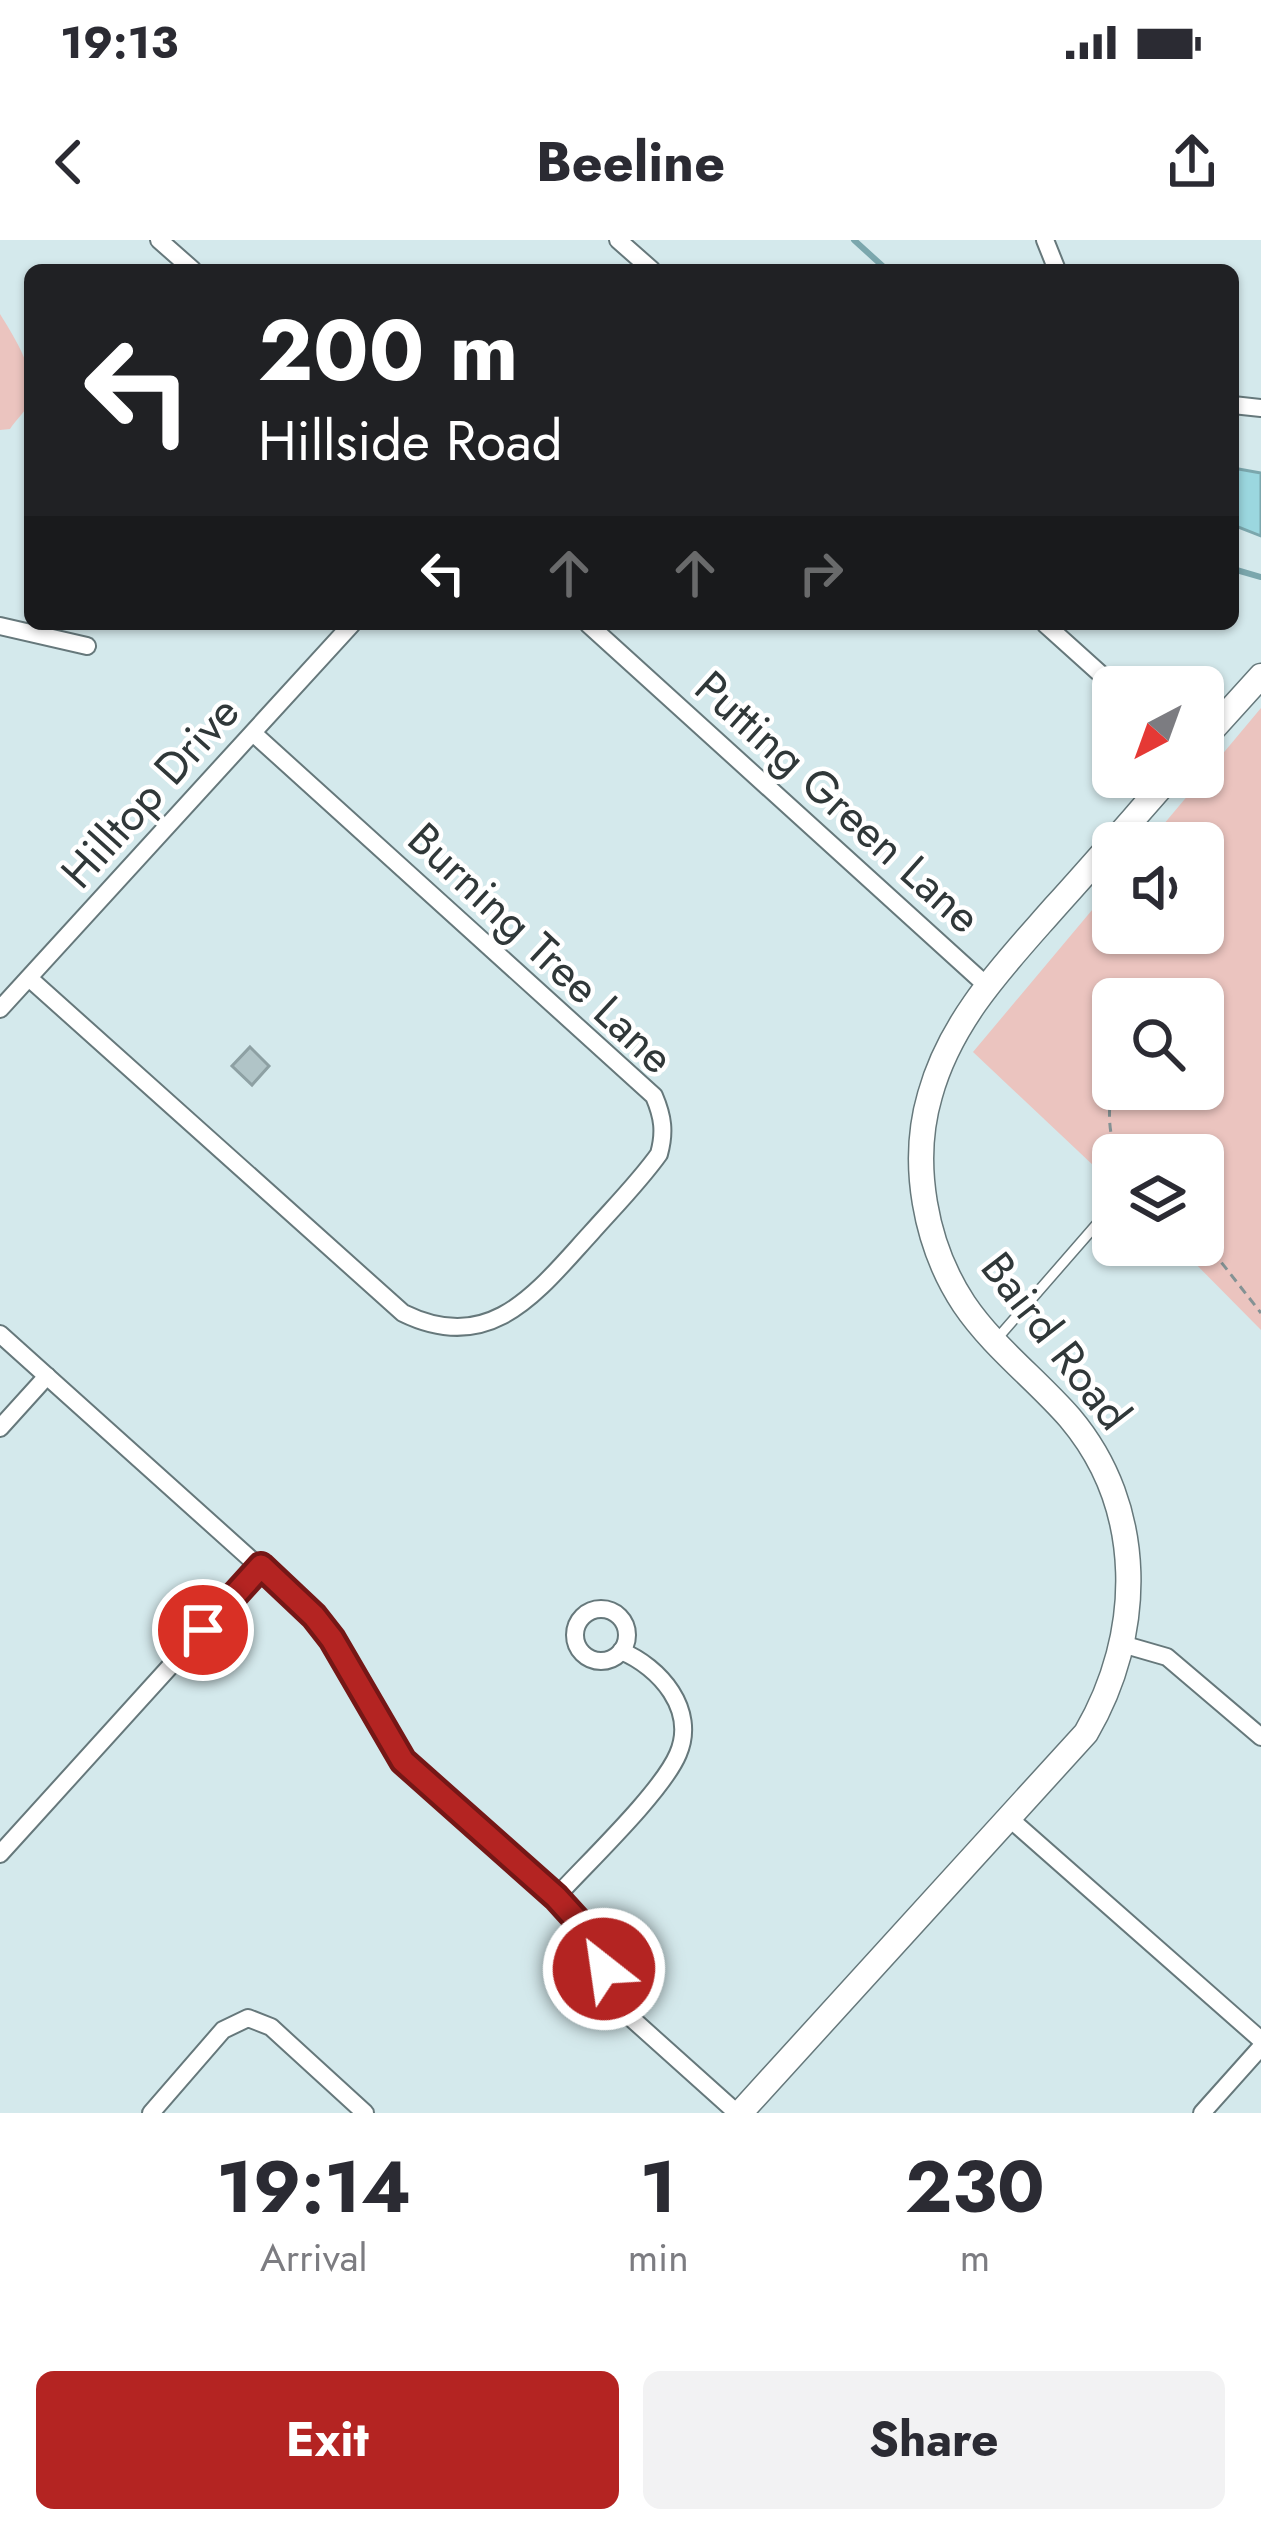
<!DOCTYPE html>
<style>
:root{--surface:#fff;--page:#f2f2f3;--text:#2b2b33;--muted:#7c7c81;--accent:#b42422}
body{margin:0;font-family:Jost,sans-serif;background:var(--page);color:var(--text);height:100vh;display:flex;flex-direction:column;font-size:45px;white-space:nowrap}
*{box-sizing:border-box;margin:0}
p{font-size:39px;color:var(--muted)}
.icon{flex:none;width:66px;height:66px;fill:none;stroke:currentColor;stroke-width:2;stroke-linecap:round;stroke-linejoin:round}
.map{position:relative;height:1873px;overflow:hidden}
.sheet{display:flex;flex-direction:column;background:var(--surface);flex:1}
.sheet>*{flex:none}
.guide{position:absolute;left:24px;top:24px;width:1215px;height:366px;border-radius:18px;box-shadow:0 3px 9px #0004;background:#202124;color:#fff;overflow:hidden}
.needle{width:78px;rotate:221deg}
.buttons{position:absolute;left:1092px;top:426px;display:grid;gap:24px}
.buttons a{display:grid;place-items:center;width:132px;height:132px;border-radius:18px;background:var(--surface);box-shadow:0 3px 9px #0004;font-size:60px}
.pin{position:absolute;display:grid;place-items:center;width:102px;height:102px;color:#fff;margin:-51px;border:6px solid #fff;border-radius:50%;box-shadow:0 3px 12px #0007}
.me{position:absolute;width:132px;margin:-66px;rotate:330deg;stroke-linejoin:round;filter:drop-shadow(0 0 9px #0008)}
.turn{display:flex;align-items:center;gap:42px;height:252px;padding:0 36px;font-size:54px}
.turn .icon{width:156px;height:156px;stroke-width:2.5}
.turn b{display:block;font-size:84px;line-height:102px}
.lanes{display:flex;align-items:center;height:114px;padding:0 36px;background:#0003;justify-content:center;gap:60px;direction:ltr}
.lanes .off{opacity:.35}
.eta{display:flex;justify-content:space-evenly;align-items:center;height:204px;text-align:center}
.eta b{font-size:72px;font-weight:700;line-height:84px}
.button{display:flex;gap:24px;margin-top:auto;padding:24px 36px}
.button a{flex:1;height:138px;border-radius:18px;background:var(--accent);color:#fff;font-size:48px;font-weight:700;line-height:138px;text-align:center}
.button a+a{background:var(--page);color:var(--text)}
.status{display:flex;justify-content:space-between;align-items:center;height:84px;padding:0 60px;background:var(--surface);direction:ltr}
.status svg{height:33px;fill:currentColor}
header{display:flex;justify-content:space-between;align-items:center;height:156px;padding:0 36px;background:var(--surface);font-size:54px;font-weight:700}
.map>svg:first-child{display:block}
.green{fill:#ebc4bf;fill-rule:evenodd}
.water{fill:#9bd7df;stroke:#7ba7ad;stroke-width:3}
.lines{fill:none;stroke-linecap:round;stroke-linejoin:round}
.stream{stroke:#7ba7ad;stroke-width:6}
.building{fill:#b0c4c7;stroke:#8da0a3;stroke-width:3}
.lane-casing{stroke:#66787b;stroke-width:12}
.street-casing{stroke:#66787b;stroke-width:20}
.secondary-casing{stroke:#66787b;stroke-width:27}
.path{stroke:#849294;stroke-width:3;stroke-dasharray:9 6;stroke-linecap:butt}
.lane{stroke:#fff;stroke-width:9}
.street{stroke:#fff;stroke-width:16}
.secondary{stroke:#fff;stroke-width:24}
.route-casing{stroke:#751716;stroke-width:30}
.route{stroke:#b42422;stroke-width:21}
.labels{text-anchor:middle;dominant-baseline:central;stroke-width:9;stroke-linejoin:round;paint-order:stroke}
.street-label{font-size:45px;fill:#303839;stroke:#fff}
</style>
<div class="status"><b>19:13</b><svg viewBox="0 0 49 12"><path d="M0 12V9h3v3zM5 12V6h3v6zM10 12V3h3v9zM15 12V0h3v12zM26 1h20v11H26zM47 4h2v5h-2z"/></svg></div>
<header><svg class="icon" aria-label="back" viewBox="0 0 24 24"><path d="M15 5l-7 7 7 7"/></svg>Beeline<svg class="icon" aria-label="share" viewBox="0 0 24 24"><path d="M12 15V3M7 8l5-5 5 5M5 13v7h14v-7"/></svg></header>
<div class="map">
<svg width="1261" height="1873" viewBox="0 0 1261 1873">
<rect width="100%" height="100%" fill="#d4e9ec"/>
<g class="green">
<path d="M0,74C14,97 41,137 28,165C24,173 15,181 10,189L0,190Z"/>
<path d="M1261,468V1090L1177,1005H1203V915H1113V944L973,812L1113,645V693H1203V603H1148ZM1203,759V849H1113V759Z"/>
</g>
<path class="water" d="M1233,228L1261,233V296L1233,285Z"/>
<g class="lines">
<g class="stream">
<path d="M854,0L887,30"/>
<path d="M1233,329L1261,337"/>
</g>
</g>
<path class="building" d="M250,807L269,826L252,845L232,826Z"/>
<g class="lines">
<defs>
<path id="lane" d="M995,1101L1096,985"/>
<g id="street">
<path d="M159,0L193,30"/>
<path d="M618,0L652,30"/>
<path d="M1045,0L1057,30"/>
<path d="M1233,165L1261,168"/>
<path d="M588,384L986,745"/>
<path d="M1045,384L1115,447"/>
<path d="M0,386L87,406"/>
<path d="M29,738L403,1073C491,1116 537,1052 591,993C614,967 639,942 659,914C665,892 663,877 654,856L253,493"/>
<path d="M0,769L352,384"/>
<path d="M0,1094L314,1376L403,1521L556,1657L591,1703L630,1777L737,1873"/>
<path d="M0,1188L47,1136"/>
<circle cx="601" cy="1395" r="26"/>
<path d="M1122,1404L1167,1417L1261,1497"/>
<path d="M1009,1578L1261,1800"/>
<path d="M0,1614L261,1326"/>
<path d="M556,1657C587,1623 662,1552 678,1514C697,1470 660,1427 621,1411"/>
<path d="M151,1873L223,1790L248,1778L271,1787L365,1873"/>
<path d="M1202,1873L1261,1807"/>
</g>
<g id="secondary">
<path d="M1203,500L1261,436"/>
<path d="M740,1873L1086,1493C1144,1394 1146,1268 1070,1178C1036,1139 993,1107 964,1064C925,1005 910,923 930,855C951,779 1005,724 1055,667C1094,624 1132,580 1170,537"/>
</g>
</defs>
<use href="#lane" class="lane-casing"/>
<use href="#street" class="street-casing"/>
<use href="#secondary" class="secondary-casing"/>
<g class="path">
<path d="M1203,772L1221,765"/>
<path d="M1113,838C1109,864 1106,890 1118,915"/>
<path d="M1203,999L1261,1073"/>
</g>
<use href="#lane" class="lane"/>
<use href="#street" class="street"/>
<use href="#secondary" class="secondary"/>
</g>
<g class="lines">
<defs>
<path id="route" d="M203,1390L261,1326L314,1376L332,1399L403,1521L556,1657L576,1679L604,1729"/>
</defs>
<use href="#route" class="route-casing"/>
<use href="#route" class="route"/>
</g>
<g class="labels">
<g class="street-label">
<text transform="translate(150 552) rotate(-48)">Hilltop Drive</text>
<text transform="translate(838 562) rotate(42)">Putting Green Lane</text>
<text transform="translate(541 708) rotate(43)">Burning Tree Lane</text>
<text transform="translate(1056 1101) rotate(52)">Baird Road</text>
</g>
</g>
</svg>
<div class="buttons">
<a><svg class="needle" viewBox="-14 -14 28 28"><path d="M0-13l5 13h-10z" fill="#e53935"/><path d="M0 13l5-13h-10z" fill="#7c7c81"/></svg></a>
<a><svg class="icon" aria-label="sound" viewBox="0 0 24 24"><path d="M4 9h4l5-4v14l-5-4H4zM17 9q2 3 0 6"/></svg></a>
<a><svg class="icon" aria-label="search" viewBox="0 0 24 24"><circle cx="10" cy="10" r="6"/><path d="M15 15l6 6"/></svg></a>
<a><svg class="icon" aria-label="layers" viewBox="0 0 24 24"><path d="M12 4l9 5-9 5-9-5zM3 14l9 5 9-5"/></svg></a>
</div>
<div class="pin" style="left:203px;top:1390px;background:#d93025"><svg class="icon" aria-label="arrive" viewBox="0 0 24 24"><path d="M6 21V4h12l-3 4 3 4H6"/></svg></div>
<svg class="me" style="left:604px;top:1729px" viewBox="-20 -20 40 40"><circle r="17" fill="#b42422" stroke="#fff" stroke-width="3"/><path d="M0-11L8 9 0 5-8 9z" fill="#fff"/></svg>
<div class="guide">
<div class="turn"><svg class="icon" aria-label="left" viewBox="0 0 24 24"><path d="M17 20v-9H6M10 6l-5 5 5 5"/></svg><div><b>200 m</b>Hillside Road</div></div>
<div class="lanes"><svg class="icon" aria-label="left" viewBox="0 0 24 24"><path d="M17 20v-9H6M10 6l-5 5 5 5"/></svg><svg class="icon off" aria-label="ahead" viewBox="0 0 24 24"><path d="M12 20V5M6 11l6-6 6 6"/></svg><svg class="icon off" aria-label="ahead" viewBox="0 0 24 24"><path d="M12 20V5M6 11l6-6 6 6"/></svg><svg class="icon off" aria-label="right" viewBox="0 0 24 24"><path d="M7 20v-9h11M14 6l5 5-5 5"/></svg></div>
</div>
</div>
<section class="sheet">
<div class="eta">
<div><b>19:14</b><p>Arrival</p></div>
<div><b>1</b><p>min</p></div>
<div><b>230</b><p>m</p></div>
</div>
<div class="button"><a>Exit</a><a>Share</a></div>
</section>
